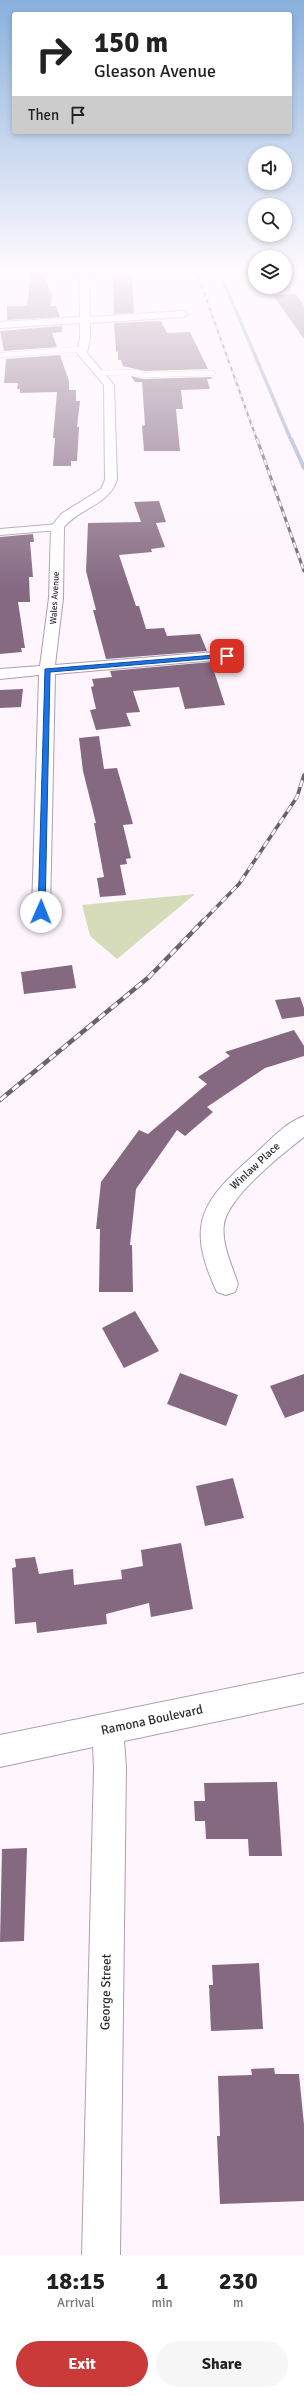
<!DOCTYPE html>
<style>
:root{--surface:#fff;--page:#f6f6f6;--text:#222;--muted:#767676;--accent:#c93a39}
body{margin:0;font-family:Signika,sans-serif;background:var(--page);color:var(--text);height:100vh;display:flex;flex-direction:column;font-size:15px;white-space:nowrap}
*{box-sizing:border-box;margin:0}
p{font-size:13px;color:var(--muted)}
.icon{flex:none;width:22px;height:22px;fill:none;stroke:currentColor;stroke-width:2;stroke-linecap:round;stroke-linejoin:round}
.map{position:relative;height:2255px;overflow:hidden}
.side{display:flex;flex-direction:column;background:var(--surface);flex:1}
.side>*{flex:none}
.banner{position:absolute;left:12px;top:12px;width:280px;height:122px;border-radius:4px;box-shadow:0 2px 6px #0003;background:#fff;color:var(--text);overflow:hidden}
.controls{position:absolute;left:248px;top:146px;display:grid;gap:8px}
.controls a{display:grid;place-items:center;width:44px;height:44px;border-radius:50%;background:var(--surface);box-shadow:0 2px 6px #0003;font-size:20px}
.pin{position:absolute;display:grid;place-items:center;width:34px;height:34px;color:#fff;margin:-17px;border-radius:8px;box-shadow:0 2px 6px #0006}
.me{position:absolute;width:44px;margin:-22px;rotate:1deg;stroke-linejoin:round;filter:drop-shadow(0 0 3px #0008)}
.turn{display:flex;align-items:center;gap:14px;height:84px;padding:0 16px;font-size:18px}
.turn .icon{width:52px;height:52px;stroke-width:2.5}
.turn b{display:block;font-size:28px;line-height:34px}
.then{display:flex;align-items:center;height:38px;padding:0 16px;background:#0003;gap:8px;font-size:15px}
.eta{display:flex;justify-content:space-evenly;align-items:center;height:68px;text-align:center}
.eta b{font-size:24px;font-weight:700;line-height:28px}
.button{display:flex;gap:8px;margin-top:auto;padding:8px 16px}
.button a{flex:1;height:46px;border-radius:24px;background:var(--accent);color:#fff;font-size:16px;font-weight:700;line-height:46px;text-align:center}
.button a+a{background:var(--page);color:var(--text)}
.map>svg:first-child{display:block}
.green{fill:#d6dbba}
.lines{fill:none;stroke-linecap:round;stroke-linejoin:round}
.stream-far1{stroke:#98aac9;stroke-width:3.5}
.stream{stroke:#98aac9;stroke-width:4}
.building{fill:#846981}
.lane-far1-casing{stroke:#ad9fac;stroke-width:5.5}
.lane-casing{stroke:#ad9fac;stroke-width:8}
.street-casing{stroke:#ad9fac;stroke-width:2}
.lane-far1{stroke:#fff;stroke-width:5}
.lane{stroke:#fff;stroke-width:6}
.street{fill:#fff;fill-rule:evenodd}
.rail-far3-casing{stroke:#696369;stroke-width:2}
.rail-far2-casing{stroke:#696369;stroke-width:3}
.rail-far1-casing{stroke:#696369;stroke-width:3.5}
.rail-casing{stroke:#696369;stroke-width:4.5}
.rail-far3{stroke:#fff;stroke-width:1.5;stroke-dasharray:4;stroke-linecap:butt}
.rail-far2{stroke:#fff;stroke-width:2;stroke-dasharray:5.5;stroke-linecap:butt}
.rail-far1{stroke:#fff;stroke-width:2.5;stroke-dasharray:7;stroke-linecap:butt}
.rail{stroke:#fff;stroke-width:3;stroke-dasharray:8;stroke-linecap:butt}
.route{fill:#1a73e8;stroke:#114b97}
.labels{text-anchor:middle;dominant-baseline:central;stroke-width:4;stroke-linejoin:round;paint-order:stroke}
.far-street-label{font-size:9px;fill:#2f2a2f;stroke:#fff}
.street-label{font-size:11px;fill:#2f2a2f;stroke:#fff}
.near-street-label{font-size:13px;fill:#2f2a2f;stroke:#fff}
</style>
<div class="map">
<svg width="304" height="2255" viewBox="0 0 304 2255">
<rect width="100%" height="100%" fill="#fef5fd"/>
<path class="green" d="M195,894L117,959L90,936L82,905Z"/>
<g class="lines">
<path class="stream-far1" d="M220,273L291,440"/>
<path class="stream" d="M291,439L304,468"/>
</g>
<g class="building">
<path d="M31,273H43L52,295L51,306H56L60,317L7,320V306H27Z"/>
<path d="M113,276H132L134,313L114,314Z"/>
<path d="M296,294L304,306V339L273,295Z"/>
<path d="M161,321L167,333L190,332L208,369L144,371L123,366L121,360H118V351L116,352L114,323Z"/>
<path d="M62,326V332L52,333L57,347L4,351L0,331Z"/>
<path d="M60,355L69,381V390H76V401H80L77,427H79L77,461H71V466H53L55,438H53L57,392L20,393V389H17L18,383H4L6,359Z"/>
<path d="M131,376L143,379L211,377L212,379H207L210,389L181,390L183,409H176L180,451H144L142,426L145,425L142,382H135Z"/>
<path d="M159,501L166,522L156,523L165,547L151,549L152,552L119,555L136,606H139L146,629L164,628L167,636L200,634L207,651L106,659L93,610H96L86,571L88,523L141,522L134,502Z"/>
<path d="M33,534L34,542H30L33,577H29L30,602H18L25,648H21L22,652L0,654V537Z"/>
<path d="M211,662L225,705L185,709L179,687L133,691L140,712L126,713L131,726L96,730L90,710L96,709L91,687L94,686L92,679L112,677L110,671Z"/>
<path d="M23,689L21,707L0,708V690Z"/>
<path d="M99,736L104,769L117,768L133,824L123,825L131,858L126,859L127,864L120,865L126,895L100,897L97,878L104,877L94,823H96L83,771L79,738Z"/>
<path d="M72,965L76,988L24,994L21,972Z"/>
<path d="M300,997L304,1008V1016L282,1019L275,1000Z"/>
<path d="M294,1030L304,1046V1056L265,1068L207,1107L213,1112L185,1136L177,1130L136,1189L130,1245H132L133,1292H99L100,1229H96L101,1182L139,1130L148,1134L207,1084L198,1077L230,1056L225,1052Z"/>
<path d="M135,1311L159,1351L124,1368L102,1328Z"/>
<path d="M180,1373L238,1395L226,1426L167,1404Z"/>
<path d="M304,1374V1411L285,1418L270,1386Z"/>
<path d="M233,1478L244,1518L205,1526L196,1486Z"/>
<path d="M181,1543L193,1609L151,1617L149,1603L106,1614L107,1624L37,1633L36,1622L15,1624L12,1568L16,1567L15,1559L35,1557L39,1574L73,1569L74,1585L122,1579L121,1570L143,1566L141,1550Z"/>
<path d="M277,1782L282,1856H249L248,1839H206L205,1821H195L194,1801H205L204,1783Z"/>
<path d="M27,1848L24,1941L0,1942L2,1849Z"/>
<path d="M259,1963L263,2029L211,2031L209,1985H213L212,1965Z"/>
<path d="M274,2068L275,2074H299L304,2125V2201L220,2204L217,2136H220L218,2076L252,2075L251,2069Z"/>
</g>
<g class="lines">
<defs>
<g id="lane-far1">
<path d="M2,355L83,349"/>
<path d="M99,373L137,372L143,375L213,373"/>
</g>
<path id="lane" d="M0,532L58,527"/>
<g id="street">
<path d="M79,273H89L90,317L183,311L188,314L183,317L90,323V339L87,353L114,385L117,480C108,506 81,507 64,527L63,598L55,665L227,651L234,655L227,659L55,674L50,912L48,916L41,918L34,916L32,912L39,675L0,679V669L40,666L49,598L51,527L61,514L101,489L105,480L104,385L77,353L80,339V323L0,328V322L80,317Z"/>
<path d="M304,1116V1137C282,1154 228,1197 224,1224C221,1243 232,1266 238,1284L235,1292L226,1295L217,1292C184,1222 203,1200 256,1153C270,1140 285,1123 304,1116Z"/>
<path d="M304,1673V1703L124,1741L126,1767L120,2255H82L94,1767L93,1747L0,1767V1735Z"/>
</g>
</defs>
<use href="#lane-far1" class="lane-far1-casing"/>
<use href="#lane" class="lane-casing"/>
<use href="#street" class="street-casing"/>
<use href="#lane-far1" class="lane-far1"/>
<use href="#lane" class="lane"/>
<use href="#street" class="street"/>
<defs>
<path id="rail-far3" d="M197,273L257,440"/>
<path id="rail-far2" d="M257,439L304,571"/>
<path id="rail-far1" d="M202,922L239,884L297,797L304,775"/>
<path id="rail" d="M0,1100L149,977L203,921"/>
</defs>
<use href="#rail-far3" class="rail-far3-casing"/>
<use href="#rail-far2" class="rail-far2-casing"/>
<use href="#rail-far1" class="rail-far1-casing"/>
<use href="#rail" class="rail-casing"/>
<use href="#rail-far3" class="rail-far3"/>
<use href="#rail-far2" class="rail-far2"/>
<use href="#rail-far1" class="rail-far1"/>
<use href="#rail" class="rail"/>
</g>
<linearGradient id="sky" x2="0" y2="1"><stop stop-color="#88b0dc"/><stop offset="0.46" stop-color="#fffafe"/><stop offset="1" stop-color="#fffafe" stop-opacity="0"/></linearGradient>
<rect width="304" height="589" fill="url(#sky)"/>
<path class="route" d="M227,654L229,657L50,672L45,912L38,914L45,669Z"/>
<g class="labels">
<g class="far-street-label">
<text transform="translate(55 598) rotate(-87)">Wales Avenue</text>
</g>
<g class="street-label">
<text transform="translate(255 1166) rotate(-43)">Winlaw Place</text>
</g>
<g class="near-street-label">
<text transform="translate(152 1720) rotate(-12)">Ramona Boulevard</text>
<text transform="translate(106 1992) rotate(-89)">George Street</text>
</g>
</g>
</svg>
<div class="controls">
<a><svg class="icon" aria-label="sound" viewBox="0 0 24 24"><path d="M4 9h4l5-4v14l-5-4H4zM17 9q2 3 0 6"/></svg></a>
<a><svg class="icon" aria-label="search" viewBox="0 0 24 24"><circle cx="10" cy="10" r="6"/><path d="M15 15l6 6"/></svg></a>
<a><svg class="icon" aria-label="layers" viewBox="0 0 24 24"><path d="M12 4l9 5-9 5-9-5zM3 14l9 5 9-5"/></svg></a>
</div>
<div class="pin" style="left:227px;top:656px;background:#d93025"><svg class="icon" aria-label="arrive" viewBox="0 0 24 24"><path d="M6 21V4h12l-3 4 3 4H6"/></svg></div>
<svg class="me" style="left:41px;top:912px" viewBox="-20 -20 40 40"><circle r="19" fill="#fff"/><path d="M0-13L10 11 0 6-10 11z" fill="#1a73e8"/></svg>
<div class="banner">
<div class="turn"><svg class="icon" aria-label="right" viewBox="0 0 24 24"><path d="M7 20v-9h11M14 6l5 5-5 5"/></svg><div><b>150 m</b>Gleason Avenue</div></div>
<div class="then">Then<svg class="icon" aria-label="arrive" viewBox="0 0 24 24"><path d="M6 21V4h12l-3 4 3 4H6"/></svg></div>
</div>
</div>
<section class="side">
<div class="eta">
<div><b>18:15</b><p>Arrival</p></div>
<div><b>1</b><p>min</p></div>
<div><b>230</b><p>m</p></div>
</div>
<div class="button"><a>Exit</a><a>Share</a></div>
</section>
